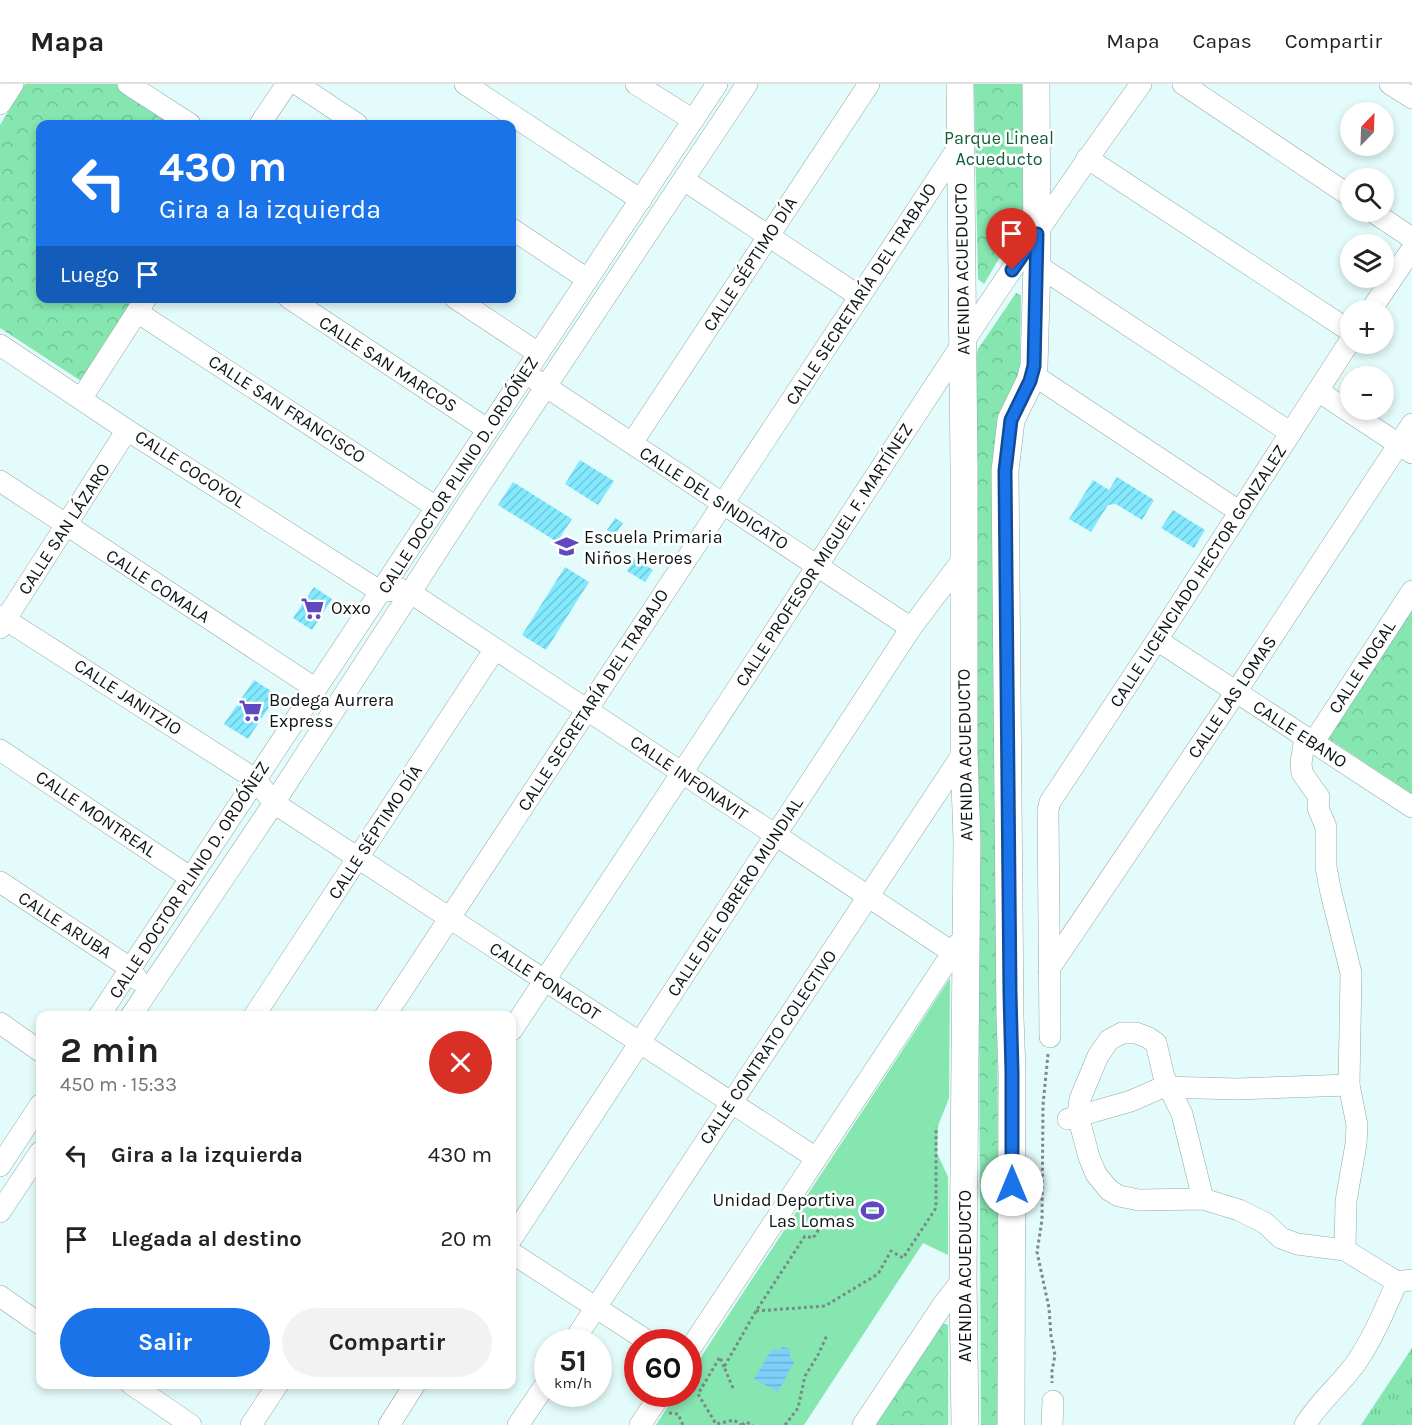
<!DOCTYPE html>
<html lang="es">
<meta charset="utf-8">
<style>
:root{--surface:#fff;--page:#f2f2f2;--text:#222;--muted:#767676;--line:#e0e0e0;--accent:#1a73e8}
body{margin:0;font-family:Karla,sans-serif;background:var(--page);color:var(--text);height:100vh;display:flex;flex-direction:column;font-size:22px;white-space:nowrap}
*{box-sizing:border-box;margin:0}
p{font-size:20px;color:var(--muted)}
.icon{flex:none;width:33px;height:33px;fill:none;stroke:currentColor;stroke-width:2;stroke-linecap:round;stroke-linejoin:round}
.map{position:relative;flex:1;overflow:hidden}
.panel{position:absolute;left:36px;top:927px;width:480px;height:378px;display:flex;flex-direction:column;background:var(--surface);border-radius:12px;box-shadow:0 3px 9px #0003}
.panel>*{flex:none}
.guide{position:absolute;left:36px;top:36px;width:480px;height:183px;border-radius:12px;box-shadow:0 3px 9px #0003;background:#1a73e8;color:#fff;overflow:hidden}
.needle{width:39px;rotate:23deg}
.fabs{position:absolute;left:1340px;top:18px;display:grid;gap:12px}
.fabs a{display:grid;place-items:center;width:54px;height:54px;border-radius:50%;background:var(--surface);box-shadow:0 3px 9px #0003;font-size:30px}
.speed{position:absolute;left:534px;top:1245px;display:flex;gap:12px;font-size:30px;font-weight:700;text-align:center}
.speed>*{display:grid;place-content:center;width:78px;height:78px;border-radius:50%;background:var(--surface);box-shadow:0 3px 9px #0003;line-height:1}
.speed small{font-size:15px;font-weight:400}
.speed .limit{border:9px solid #d22;background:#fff;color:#111}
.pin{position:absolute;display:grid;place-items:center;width:51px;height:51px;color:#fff;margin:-62px -26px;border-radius:50% 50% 50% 0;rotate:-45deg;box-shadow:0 0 6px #0007}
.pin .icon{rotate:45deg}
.me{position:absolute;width:66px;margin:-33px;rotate:0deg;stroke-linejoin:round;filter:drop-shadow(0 0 4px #0008)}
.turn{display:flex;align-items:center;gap:21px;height:126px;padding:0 24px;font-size:27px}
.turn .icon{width:78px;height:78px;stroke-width:2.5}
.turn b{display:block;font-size:42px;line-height:51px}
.then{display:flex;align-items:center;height:57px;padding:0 24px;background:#0003;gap:12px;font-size:22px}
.round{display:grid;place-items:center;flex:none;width:63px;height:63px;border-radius:32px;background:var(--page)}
.head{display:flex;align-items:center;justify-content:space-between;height:102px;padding:0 24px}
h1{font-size:36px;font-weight:700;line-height:45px}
.button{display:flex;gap:12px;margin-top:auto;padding:12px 24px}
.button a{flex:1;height:69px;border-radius:36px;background:var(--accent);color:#fff;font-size:24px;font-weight:700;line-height:69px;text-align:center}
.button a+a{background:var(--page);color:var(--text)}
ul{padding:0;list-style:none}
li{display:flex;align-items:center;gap:18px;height:84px;padding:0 24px}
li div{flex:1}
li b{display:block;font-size:22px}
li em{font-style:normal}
header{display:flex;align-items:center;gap:36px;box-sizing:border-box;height:84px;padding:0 30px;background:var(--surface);border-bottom:2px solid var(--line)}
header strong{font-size:28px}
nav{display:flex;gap:33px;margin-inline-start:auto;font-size:21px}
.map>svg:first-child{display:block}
.grass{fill:url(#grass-tufts)}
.park{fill:url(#park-crowns)}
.pitch{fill:#85e6b0}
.water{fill:url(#water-rules)}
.building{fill:url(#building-hatch)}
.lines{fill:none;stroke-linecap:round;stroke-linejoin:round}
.minor-casing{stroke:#93a9a9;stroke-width:22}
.major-casing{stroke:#93a9a9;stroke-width:28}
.path{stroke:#798a89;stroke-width:3;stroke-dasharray:3 3;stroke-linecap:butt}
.minor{stroke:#fff;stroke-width:21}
.major{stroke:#fff;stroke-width:27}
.route-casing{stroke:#114b97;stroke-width:15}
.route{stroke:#1a73e8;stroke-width:10}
.labels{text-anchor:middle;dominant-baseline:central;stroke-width:5;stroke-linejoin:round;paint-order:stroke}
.park-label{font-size:18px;fill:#125f3c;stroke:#fff}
.street-label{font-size:18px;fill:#0d1515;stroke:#fff}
.poi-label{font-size:18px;fill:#0d1515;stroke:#fff;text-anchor:start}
</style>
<header>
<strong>Mapa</strong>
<nav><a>Mapa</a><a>Capas</a><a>Compartir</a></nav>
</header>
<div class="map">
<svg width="1412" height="1341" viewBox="0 0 1412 1341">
<defs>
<pattern id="grass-tufts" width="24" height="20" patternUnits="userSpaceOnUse" patternTransform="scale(1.5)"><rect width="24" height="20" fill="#85e6b0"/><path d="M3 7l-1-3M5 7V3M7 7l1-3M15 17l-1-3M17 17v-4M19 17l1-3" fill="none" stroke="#72c496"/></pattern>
<pattern id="park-crowns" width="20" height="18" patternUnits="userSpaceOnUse" patternTransform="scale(1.5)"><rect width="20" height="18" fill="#85e6b0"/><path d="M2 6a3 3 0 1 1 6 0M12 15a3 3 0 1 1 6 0" fill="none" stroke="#72c496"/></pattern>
<pattern id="water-rules" width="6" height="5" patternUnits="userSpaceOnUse" patternTransform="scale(1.5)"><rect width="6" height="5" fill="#7dd0fa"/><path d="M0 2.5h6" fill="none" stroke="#6bb2d5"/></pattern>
<pattern id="building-hatch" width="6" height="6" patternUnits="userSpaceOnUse" patternTransform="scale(1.5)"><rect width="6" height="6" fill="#83e9ff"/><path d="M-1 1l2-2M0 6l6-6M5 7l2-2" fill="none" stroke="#70c7da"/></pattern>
</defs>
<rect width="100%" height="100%" fill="#e3fbfa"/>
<path class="grass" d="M1412,1264V1341H1361Z"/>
<g class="park">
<path d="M25,0H118L175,40H40V214L134,215L81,297L0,244V41Z"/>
<path d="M974,0H1022L1023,134L984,200L978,195Z"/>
<path d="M1016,209L1021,211L1020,283L1019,290L998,333L995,362L999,1341H981L976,276L978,265Z"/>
<path d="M1412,521V710L1326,653Z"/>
<path d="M943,1239L948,1241V1341H876Z"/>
</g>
<path class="pitch" d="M950,894L949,1014L938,1042L937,1069L948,1093V1171L923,1159L804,1341H656L676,1310H688L689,1291Z"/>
<path class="water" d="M783,1263L790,1265V1273L794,1278L778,1308L754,1295L772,1265L779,1266Z"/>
<g class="building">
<path d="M580,376L614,397L598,421L565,400Z"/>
<path d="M1117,393L1154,416L1142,436L1116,420L1108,421L1091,448L1069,435L1093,396L1109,406Z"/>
<path d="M513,398L572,435L557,458L498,421Z"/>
<path d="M1173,426L1205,446L1194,464L1161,444Z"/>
<path d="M615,434L623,439L615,451L607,446Z"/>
<path d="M635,474L653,486L645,498L627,487Z"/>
<path d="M565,483L589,498L546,566L522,551Z"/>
<path d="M314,503L332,515L312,546L293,534Z"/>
<path d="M254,596L277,611L248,655L224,640Z"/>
</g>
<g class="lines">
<defs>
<g id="minor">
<path d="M128,0L190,40"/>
<path d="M297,0L357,40"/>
<path d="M465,0L641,116"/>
<path d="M636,0L693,36"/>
<path d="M1183,0L1350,112"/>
<path d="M1390,0L1412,14"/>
<path d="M0,20L13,0"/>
<path d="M260,40L287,0"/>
<path d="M1087,74L1350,247"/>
<path d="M684,96L859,212"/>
<path d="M1373,128L1412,154"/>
<path d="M512,145L587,195"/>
<path d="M1037,181L1291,349"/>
<path d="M289,214L487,345"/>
<path d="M455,214L538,269"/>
<path d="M1371,226L1412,165"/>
<path d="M137,228L436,423"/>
<path d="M0,261L127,346L381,508L400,505L411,509L967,878"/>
<path d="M1032,290L1240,428"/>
<path d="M536,296L911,544"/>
<path d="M1318,307L1412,369"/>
<path d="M81,315L146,214"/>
<path d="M632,359L869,0"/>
<path d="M0,397L316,605"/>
<path d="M0,532L255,695L274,719L816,1074"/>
<path d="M0,544L127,346"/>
<path d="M1157,556L1412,723"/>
<path d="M1305,653L1301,679L1302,689L1319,713L1318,724L1326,743V783L1331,809L1351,889L1349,1001L1357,1041L1356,1060L1346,1117L1345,1166"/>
<path d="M1313,659L1412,507"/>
<path d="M0,666L191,794"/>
<path d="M0,798L130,884L138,896"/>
<path d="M1049,885L1236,608L1412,340"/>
<path d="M99,932L717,0"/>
<path d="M131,932L274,719L469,418L747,0"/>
<path d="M254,932L495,565"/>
<path d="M385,932L961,59"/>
<path d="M0,939L40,967"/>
<path d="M512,946C614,791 718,636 819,479C924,318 1028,156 1141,0"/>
<path d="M1050,953L1048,726L1050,718L1157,556L1350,257"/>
<path d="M1068,1035L1131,1017L1163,1003L1237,1005L1349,1001"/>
<path d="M0,1082L40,1021"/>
<path d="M1203,1115L1182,1030L1164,993L1156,959L1147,953L1136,949H1122L1109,956L1098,972L1080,1015L1078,1032L1089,1073L1096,1090L1109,1106L1119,1112L1139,1116L1203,1115L1239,1126L1265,1139L1281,1154L1297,1160L1345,1166L1397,1198L1412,1196"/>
<path d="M0,1128L40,1068"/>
<path d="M512,1154L911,544L963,475"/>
<path d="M512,1169L649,1258"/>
<path d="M0,1212L40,1240"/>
<path d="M573,1258L964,668"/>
<path d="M688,1268L959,859"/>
<path d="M131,1300L191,1341"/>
<path d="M251,1341L278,1300"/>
<path d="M389,1341L415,1300"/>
<path d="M518,1341L548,1297"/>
<path d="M640,1341L661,1310"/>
<path d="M863,1341L942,1222L963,1195"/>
<path d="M1052,1341L1053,1317"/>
<path d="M1305,1341C1320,1316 1342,1300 1358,1276C1374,1252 1385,1225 1397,1198"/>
</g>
<g id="major">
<path d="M960,0L964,382V668L967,757L963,1195L965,1341"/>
<path d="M1011,1341L1012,988L1010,933L1005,387L1011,336L1030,297L1034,282L1037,181L1036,0"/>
</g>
</defs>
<use href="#minor" class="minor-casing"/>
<use href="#major" class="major-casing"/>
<g class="path">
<path d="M1048,970L1043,1021L1042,1136L1037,1168L1049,1224L1051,1252L1055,1271L1052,1287V1299"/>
<path d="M756,1227L825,1222L878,1190L891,1167L903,1174L936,1124V1043"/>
<path d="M724,1283L720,1273L698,1310L716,1340L734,1336L741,1341"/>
<path d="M733,1304L724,1283L756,1227L805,1152L813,1154L826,1135"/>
<path d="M669,1329L678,1330L683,1341"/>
<path d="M742,1341L746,1338L753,1341"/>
<path d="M785,1341L798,1324L805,1292L818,1271L827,1251"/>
</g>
<use href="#minor" class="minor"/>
<use href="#major" class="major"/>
</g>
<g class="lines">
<defs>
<path id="route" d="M1012,1101V988L1010,909L1005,387L1011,336L1030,297L1034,282L1037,150L1012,186"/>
</defs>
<use href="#route" class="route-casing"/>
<use href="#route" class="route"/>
</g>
<defs>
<symbol id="school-bare" viewBox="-9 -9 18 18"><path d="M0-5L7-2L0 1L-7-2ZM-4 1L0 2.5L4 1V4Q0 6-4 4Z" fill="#6048c0" stroke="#fff" stroke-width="2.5" paint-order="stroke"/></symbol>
<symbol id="supermarket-bare" viewBox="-9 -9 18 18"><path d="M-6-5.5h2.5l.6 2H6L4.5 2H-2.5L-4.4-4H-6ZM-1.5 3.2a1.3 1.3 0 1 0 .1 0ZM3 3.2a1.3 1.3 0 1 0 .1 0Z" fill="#6048c0" stroke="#fff" stroke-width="2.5" paint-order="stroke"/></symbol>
<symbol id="stadium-bare" viewBox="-9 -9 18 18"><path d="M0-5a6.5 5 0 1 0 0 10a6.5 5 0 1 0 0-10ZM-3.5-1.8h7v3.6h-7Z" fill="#6048c0" stroke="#fff" stroke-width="2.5" paint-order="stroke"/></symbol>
</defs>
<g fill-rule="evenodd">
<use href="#school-bare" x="550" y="446" width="33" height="33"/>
<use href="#supermarket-bare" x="296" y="508" width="33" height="33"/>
<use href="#supermarket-bare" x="234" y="610" width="33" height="33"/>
<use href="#stadium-bare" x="856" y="1110" width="33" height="33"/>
</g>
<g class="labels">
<g class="park-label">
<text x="999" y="54">Parque Lineal<tspan x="999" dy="21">Acueducto</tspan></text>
</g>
<g class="street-label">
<text transform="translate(750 180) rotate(-57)">CALLE SÉPTIMO DÍA</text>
<text transform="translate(962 185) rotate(-91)">AVENIDA ACUEDUCTO</text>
<text transform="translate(861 210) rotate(-57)">CALLE SECRETARÍA DEL TRABAJO</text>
<text transform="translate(388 280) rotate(33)">CALLE SAN MARCOS</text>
<text transform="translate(287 325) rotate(33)">CALLE SAN FRANCISCO</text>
<text transform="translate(190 385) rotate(33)">CALLE COCOYOL</text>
<text transform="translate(458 391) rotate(-57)">CALLE DOCTOR PLINIO D. ORDÓÑEZ</text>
<text transform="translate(714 414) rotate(33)">CALLE DEL SINDICATO</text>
<text transform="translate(64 445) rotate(-57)">CALLE SAN LÁZARO</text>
<text transform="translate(824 471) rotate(-57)">CALLE PROFESOR MIGUEL F. MARTÍNEZ</text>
<text transform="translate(1198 492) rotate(-57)">CALLE LICENCIADO HECTOR GONZALEZ</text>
<text transform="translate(158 502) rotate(33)">CALLE COMALA</text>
<text transform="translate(1362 583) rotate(-57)">CALLE NOGAL</text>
<text transform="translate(128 613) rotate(33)">CALLE JANITZIO</text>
<text transform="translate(1232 613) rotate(-56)">CALLE LAS LOMAS</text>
<text transform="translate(593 616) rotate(-57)">CALLE SECRETARÍA DEL TRABAJO</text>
<text transform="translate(1300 650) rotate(33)">CALLE EBANO</text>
<text transform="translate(965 671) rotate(-91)">AVENIDA ACUEDUCTO</text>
<text transform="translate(689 694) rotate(34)">CALLE INFONAVIT</text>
<text transform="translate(96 730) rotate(34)">CALLE MONTREAL</text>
<text transform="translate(375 748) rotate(-57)">CALLE SÉPTIMO DÍA</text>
<text transform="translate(189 796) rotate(-57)">CALLE DOCTOR PLINIO D. ORDÓÑEZ</text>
<text transform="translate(735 813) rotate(-57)">CALLE DEL OBRERO MUNDIAL</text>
<text transform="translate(65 841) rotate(33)">CALLE ARUBA</text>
<text transform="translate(545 897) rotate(33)">CALLE FONACOT</text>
<text transform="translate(768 963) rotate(-56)">CALLE CONTRATO COLECTIVO</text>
<text transform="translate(965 1192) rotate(-90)">AVENIDA ACUEDUCTO</text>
</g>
<g class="poi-label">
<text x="584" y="453">Escuela Primaria<tspan x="584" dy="21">Niños Heroes</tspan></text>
<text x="331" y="524">Oxxo</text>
<text x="269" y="616">Bodega Aurrera<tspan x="269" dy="21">Express</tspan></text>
<text x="855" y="1116" text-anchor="end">Unidad Deportiva<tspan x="855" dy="21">Las Lomas</tspan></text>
</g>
</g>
</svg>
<div class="fabs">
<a><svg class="needle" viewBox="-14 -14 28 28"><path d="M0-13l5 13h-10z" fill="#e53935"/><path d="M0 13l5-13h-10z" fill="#767676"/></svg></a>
<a><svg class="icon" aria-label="search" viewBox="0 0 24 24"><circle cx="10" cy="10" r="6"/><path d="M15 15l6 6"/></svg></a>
<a><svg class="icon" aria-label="layers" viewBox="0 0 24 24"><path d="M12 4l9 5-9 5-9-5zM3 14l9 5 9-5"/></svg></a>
<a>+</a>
<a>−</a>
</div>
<div class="speed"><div>51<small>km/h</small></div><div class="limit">60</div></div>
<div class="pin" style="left:1012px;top:186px;background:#d93025"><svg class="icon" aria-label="arrive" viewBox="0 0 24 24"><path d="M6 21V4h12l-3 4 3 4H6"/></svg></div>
<svg class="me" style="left:1012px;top:1101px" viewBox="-20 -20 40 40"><circle r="19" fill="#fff"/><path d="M0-13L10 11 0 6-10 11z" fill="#1a73e8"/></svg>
<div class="guide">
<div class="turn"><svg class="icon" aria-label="left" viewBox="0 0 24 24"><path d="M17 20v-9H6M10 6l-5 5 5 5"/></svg><div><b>430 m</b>Gira a la izquierda</div></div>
<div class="then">Luego<svg class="icon" aria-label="arrive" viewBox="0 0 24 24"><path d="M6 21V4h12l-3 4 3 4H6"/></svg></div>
</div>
<section class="panel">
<div class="head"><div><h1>2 min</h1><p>450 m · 15:33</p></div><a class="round" style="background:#d93025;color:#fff"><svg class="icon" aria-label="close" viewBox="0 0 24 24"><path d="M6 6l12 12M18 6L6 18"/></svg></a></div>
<ul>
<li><svg class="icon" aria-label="left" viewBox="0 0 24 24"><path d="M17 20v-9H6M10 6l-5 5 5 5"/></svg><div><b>Gira a la izquierda</b></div><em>430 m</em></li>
<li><svg class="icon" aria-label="arrive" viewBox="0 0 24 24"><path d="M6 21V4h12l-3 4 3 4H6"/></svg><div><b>Llegada al destino</b></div><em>20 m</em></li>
</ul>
<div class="button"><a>Salir</a><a>Compartir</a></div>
</section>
</div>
